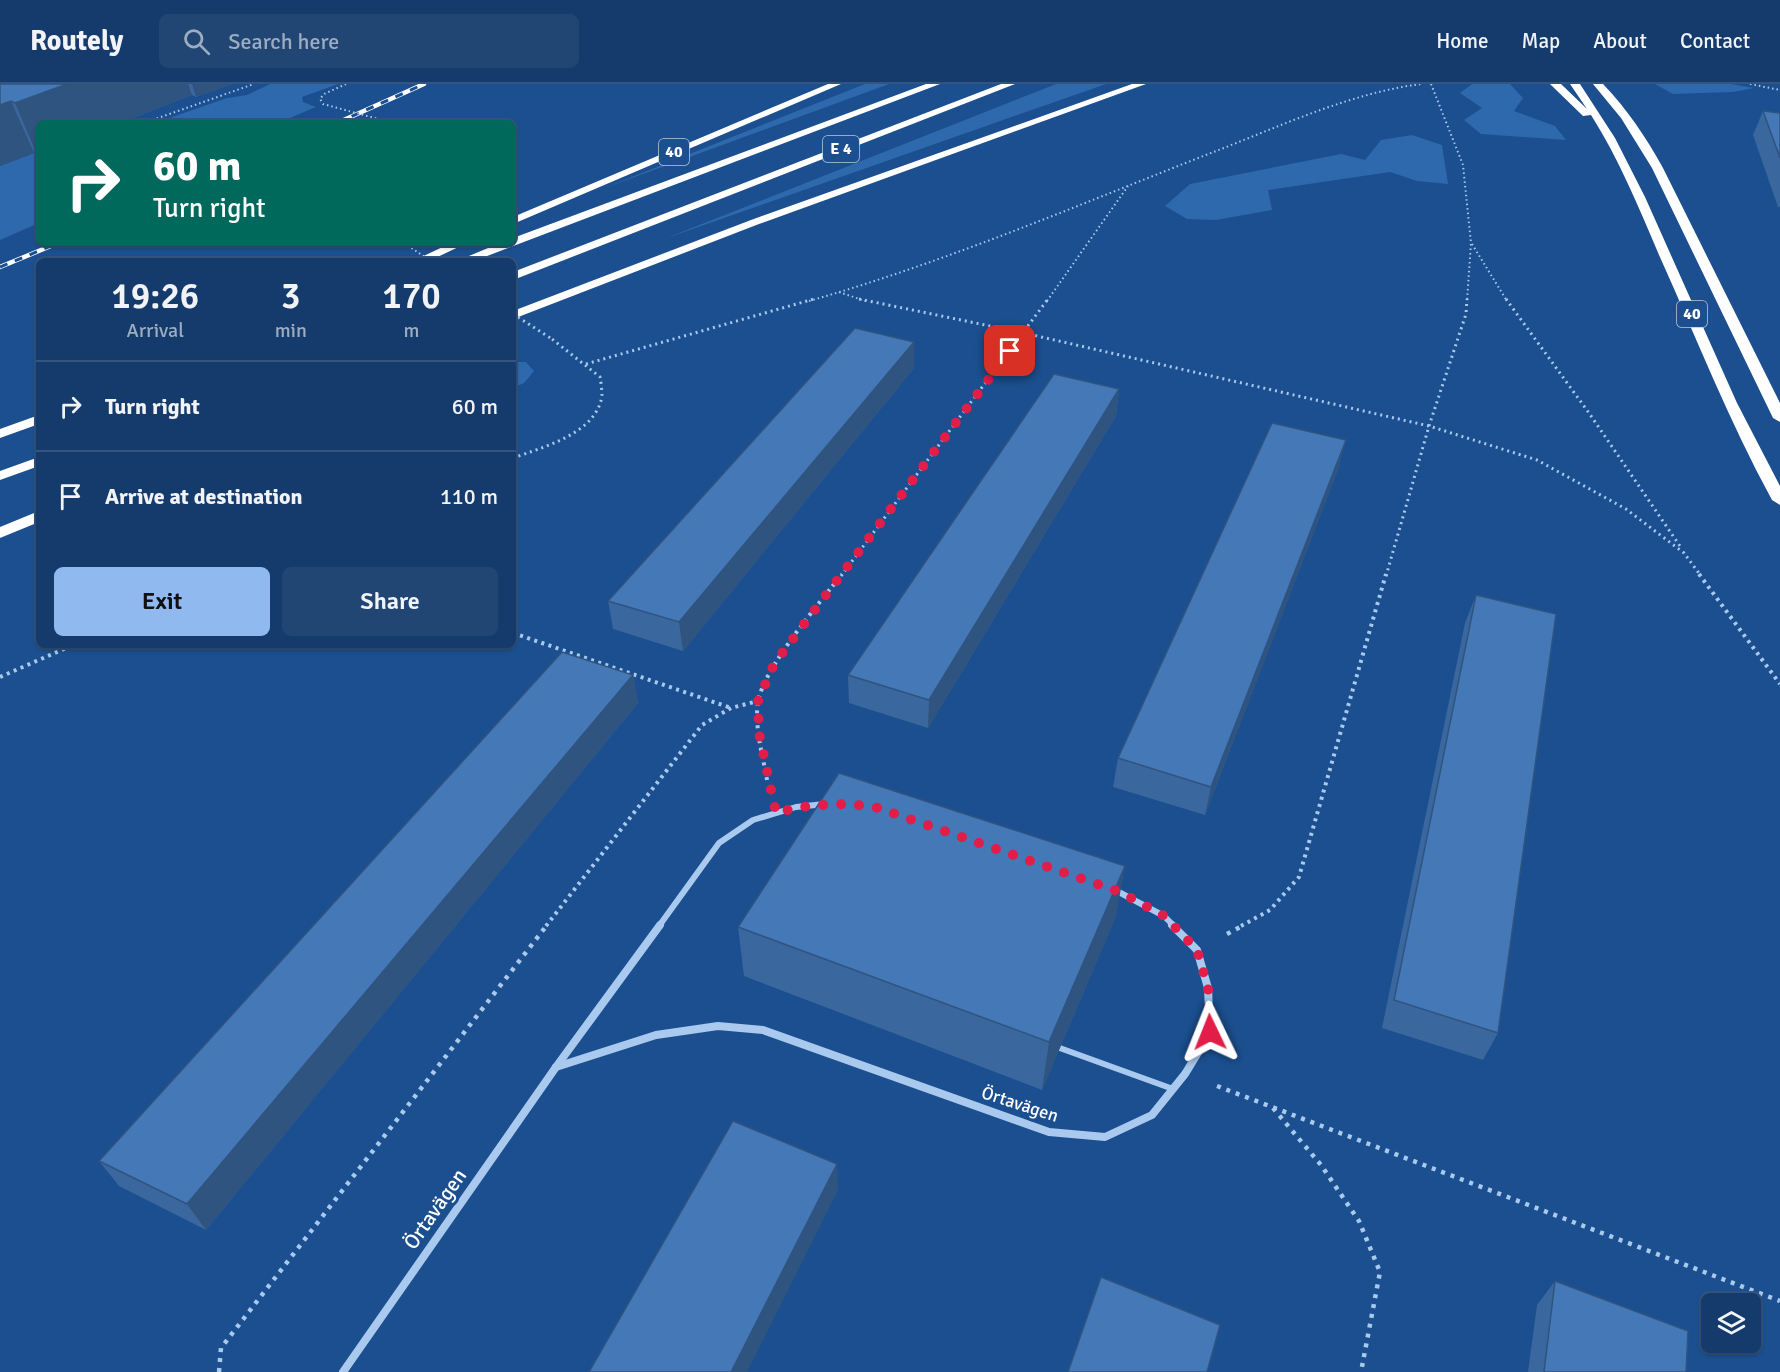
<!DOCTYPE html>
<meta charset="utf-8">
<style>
:root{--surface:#143b6b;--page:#214673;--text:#f1f3f6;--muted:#9dadc1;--line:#33557e;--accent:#90b9f0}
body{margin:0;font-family:Signika,sans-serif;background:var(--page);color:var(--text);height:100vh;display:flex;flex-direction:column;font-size:22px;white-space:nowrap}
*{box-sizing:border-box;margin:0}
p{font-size:20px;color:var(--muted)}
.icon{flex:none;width:33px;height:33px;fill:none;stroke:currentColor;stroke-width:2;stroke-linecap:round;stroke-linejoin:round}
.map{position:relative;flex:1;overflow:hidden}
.drawer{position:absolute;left:36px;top:174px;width:480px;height:390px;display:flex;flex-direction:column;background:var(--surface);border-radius:9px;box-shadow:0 2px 4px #0004,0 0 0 2px var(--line)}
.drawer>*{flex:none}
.banner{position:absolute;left:36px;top:36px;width:480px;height:126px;border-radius:9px;box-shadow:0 2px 4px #0004,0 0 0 2px var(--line);background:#00695c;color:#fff;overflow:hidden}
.controls{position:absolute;left:1701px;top:1209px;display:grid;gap:12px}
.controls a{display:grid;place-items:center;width:60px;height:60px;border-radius:9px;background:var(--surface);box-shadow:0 2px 4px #0004,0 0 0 2px var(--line);font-size:30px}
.pin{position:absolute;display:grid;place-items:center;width:51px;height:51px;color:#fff;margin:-26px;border-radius:12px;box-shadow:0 3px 9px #0006}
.me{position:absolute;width:66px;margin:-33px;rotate:358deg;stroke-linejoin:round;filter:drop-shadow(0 0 4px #0008)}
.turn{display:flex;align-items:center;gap:21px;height:126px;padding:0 18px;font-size:27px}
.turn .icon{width:78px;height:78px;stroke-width:2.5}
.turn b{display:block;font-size:42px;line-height:51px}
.eta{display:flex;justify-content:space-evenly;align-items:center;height:102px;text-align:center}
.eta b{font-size:36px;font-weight:600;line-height:42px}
.action{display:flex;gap:12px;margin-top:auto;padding:12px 18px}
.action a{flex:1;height:69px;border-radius:9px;background:var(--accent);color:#111;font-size:24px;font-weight:600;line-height:69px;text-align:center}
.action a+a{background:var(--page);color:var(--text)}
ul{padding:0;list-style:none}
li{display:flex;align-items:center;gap:18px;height:90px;padding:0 18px;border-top:2px solid var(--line)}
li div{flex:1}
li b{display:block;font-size:22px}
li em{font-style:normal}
header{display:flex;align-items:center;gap:36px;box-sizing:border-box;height:84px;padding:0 30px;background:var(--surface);border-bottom:2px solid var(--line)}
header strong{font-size:28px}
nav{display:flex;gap:33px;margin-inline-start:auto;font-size:21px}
.search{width:420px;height:54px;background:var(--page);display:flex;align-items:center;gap:15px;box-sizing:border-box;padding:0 21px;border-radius:9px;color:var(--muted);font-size:22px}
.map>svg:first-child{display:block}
.green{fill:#2e69ad}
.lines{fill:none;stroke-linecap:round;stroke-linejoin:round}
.path-far3{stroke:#a9c9ee;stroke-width:2;stroke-dasharray:1.5 3;stroke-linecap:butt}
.path-far2{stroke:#a9c9ee;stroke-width:3;stroke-dasharray:2 4;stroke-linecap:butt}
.path-far1{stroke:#a9c9ee;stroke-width:4;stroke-dasharray:3 4.5;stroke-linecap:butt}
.path{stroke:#a9c9ee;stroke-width:4.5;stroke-dasharray:4 6;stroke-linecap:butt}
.lane{stroke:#a9c9ee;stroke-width:6}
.street-far1{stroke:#a9c9ee;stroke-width:6}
.street{stroke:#a9c9ee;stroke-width:8}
.highway{fill:#fff;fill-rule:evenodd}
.rail-casing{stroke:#fff;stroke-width:4.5}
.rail{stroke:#1b4f8f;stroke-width:3;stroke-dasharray:8;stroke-linecap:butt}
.path-bridge-far1{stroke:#a9c9ee;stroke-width:2;stroke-dasharray:1.5 3;stroke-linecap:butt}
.path-bridge{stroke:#a9c9ee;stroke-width:3;stroke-dasharray:2 4;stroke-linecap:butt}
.wall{fill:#3a679d}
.shaded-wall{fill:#305480}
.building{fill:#4478b7;stroke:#305480;stroke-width:1.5}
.route{stroke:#e11d48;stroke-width:10;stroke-dasharray:0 18}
.labels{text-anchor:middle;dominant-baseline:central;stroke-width:6;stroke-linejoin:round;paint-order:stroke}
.shield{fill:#1b4f8f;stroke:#bbcadd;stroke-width:1.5}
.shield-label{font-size:16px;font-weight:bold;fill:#fff}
.street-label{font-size:18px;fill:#fff;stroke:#1b4f8f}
.near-street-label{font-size:21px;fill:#fff;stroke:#1b4f8f}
</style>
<header>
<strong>Routely</strong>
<div class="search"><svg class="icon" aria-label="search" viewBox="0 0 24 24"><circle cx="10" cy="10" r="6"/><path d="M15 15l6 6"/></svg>Search here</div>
<nav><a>Home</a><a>Map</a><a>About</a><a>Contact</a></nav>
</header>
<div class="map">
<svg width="1780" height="1288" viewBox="0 0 1780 1288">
<rect width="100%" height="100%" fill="#1b4f8f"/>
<g class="green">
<path d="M270,0H338L302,13L303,18L316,23L278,39H155L227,14L247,11Z"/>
<path d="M865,0H889L602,105Z"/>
<path d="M1056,0H1106L664,155Z"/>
<path d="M1472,0H1510L1523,14L1514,27L1555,42L1566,56L1481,50L1464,36L1482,24L1460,9Z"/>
<path d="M1655,0H1731L1754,4L1733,8L1673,10Z"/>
<path d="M1412,51L1442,61L1448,100L1417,97L1390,88L1268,106L1272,126L1216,136L1187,135L1165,122L1190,100L1341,70L1365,76L1381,56Z"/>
<path d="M34,69L39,70V139L0,156V82Z"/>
<path d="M526,278L534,287L524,299L513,304V278Z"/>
</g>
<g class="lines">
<g class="path-far3">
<path d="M1431,0L1463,81L1471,159L1467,217"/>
<path d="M1750,0L1780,6"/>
<path d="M129,34L141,39"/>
<path d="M144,39L254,0"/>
<path d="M1472,160L1507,217"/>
<path d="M839,208L865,217"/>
<path d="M809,217C946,178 1078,121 1211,69C1276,44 1352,8 1422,0"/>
<path d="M1047,217L1128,102"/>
</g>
<g class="path-far2">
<path d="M859,215L1024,249L1429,342L1537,376L1626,425L1684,469L1701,492"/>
<path d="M1506,215L1589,329L1682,465"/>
<path d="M586,280L814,215"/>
<path d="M513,374C543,363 596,350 602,312C602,306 601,299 600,293L552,255"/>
<path d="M841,492L1048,215"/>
<path d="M1386,492L1429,342L1466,230L1467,215"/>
</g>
<g class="path-far1">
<path d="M1699,490L1780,600"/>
<path d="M513,549L731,624"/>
<path d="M0,593L73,561"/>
<path d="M767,696C763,672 754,642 758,618C764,583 819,520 842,490"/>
<path d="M546,842L702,641L731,624L758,617"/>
<path d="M1241,842L1270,826L1299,793L1386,490"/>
</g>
<g class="path">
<path d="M1227,850L1244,841"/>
<path d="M1217,1002L1780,1217"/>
<path d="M1273,1024L1321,1081L1359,1137L1380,1188L1361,1288"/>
<path d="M219,1288L221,1264L547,841"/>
</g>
<path class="lane" d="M1057,963L1173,1005"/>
<g class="street-far1">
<path d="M1115,806L1164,832L1174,842"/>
<path d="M659,842L719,759L753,736L796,723L825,720"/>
</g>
<g class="street">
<path d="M556,983L656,951L718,942L763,946L1049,1048L1105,1053L1152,1031L1185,990L1210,949L1208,904L1197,866L1172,841"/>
<path d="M343,1288L556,983L660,841"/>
</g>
<g class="highway">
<path d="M828,0H841L513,140V133Z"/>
<path d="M926,0H940L474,177H457L500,159H513V154Z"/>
<path d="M1001,0H1015L513,196V188Z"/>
<path d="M1132,0H1146L759,140L513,235V227L751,136Z"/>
<path d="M1550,0H1561L1587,25L1570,0H1580L1615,54L1645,113L1737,319L1780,402V421L1772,416C1729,337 1696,253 1659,171C1639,124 1619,75 1591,31L1583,32Z"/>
<path d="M1593,0H1603C1627,25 1646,53 1663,84L1780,319V338L1773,334L1652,84L1621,34Z"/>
<path d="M451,159H467L429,177H413Z"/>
<path d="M39,331V340L0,354V345Z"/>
<path d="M39,373V382L0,396V387Z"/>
<path d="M39,427V438L0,454V443Z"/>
</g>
<defs>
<g id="rail">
<path d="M337,39L424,0"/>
<path d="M0,183L58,159"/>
</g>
</defs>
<use href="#rail" class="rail-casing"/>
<use href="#rail" class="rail"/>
<g class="path-bridge-far1">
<path d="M346,0L324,10L320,15L323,20L393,39"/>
<path d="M404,159L431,177"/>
</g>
<path class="path-bridge" d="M513,230L552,255"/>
</g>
<g class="wall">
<path d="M0,0H232L196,13L192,11L120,39H39L37,71L34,69Z"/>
<path d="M1763,27L1780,29V123H1778L1753,51Z"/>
<path d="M914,258V284L683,567L613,545L608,517Z"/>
<path d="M1119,305L1116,332L928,644L849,619L848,591Z"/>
<path d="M1339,383L1205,731L1113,703L1118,674Z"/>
<path d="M1476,511L1498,949L1483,976L1382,944L1465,539Z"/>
<path d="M633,591L638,619L206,1146L119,1102L99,1077Z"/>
<path d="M1116,832L1042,1006L744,892L738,843Z"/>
<path d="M1555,1197L1686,1288H1528L1537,1221Z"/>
</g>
<g class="shaded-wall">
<path d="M67,0H188L192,11L120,39H39V70L37,71L15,19Z"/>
<path d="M192,0H232L196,13Z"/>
<path d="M11,17L34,69L0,82V21Z"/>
<path d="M914,258V284L683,567L679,538Z"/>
<path d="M1119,305L1116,332L928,644L929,616Z"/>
<path d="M1346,356L1339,383L1205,731L1211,703Z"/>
<path d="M633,591L638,619L206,1146L187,1120Z"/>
<path d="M1125,782L1116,832L1042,1006L1049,958Z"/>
<path d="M837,1080L838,1106L747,1288H731Z"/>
</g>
<g class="building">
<path d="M0,0H67L15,19L11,17L0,21Z"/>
<path d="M1763,27L1780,29V74Z"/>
<path d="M855,244L914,258L679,538L608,517Z"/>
<path d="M1054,290L1119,305L929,616L848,591Z"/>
<path d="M1272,339L1346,356L1211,703L1118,674Z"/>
<path d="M1476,511L1556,530L1498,949L1394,916Z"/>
<path d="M562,568L633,591L187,1120L99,1077Z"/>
<path d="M839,689L1125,782L1049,958L738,843Z"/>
<path d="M733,1037L837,1080L731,1288H589Z"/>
<path d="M1101,1193L1220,1241L1207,1288H1068Z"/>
<path d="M1555,1197L1688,1247L1686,1288H1544Z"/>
</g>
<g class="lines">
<path class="route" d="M1010,267L774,580L758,617L759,649L776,729C809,720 841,718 875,723L1120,808L1164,832L1197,866L1208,904L1210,948"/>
</g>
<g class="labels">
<g class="shield">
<rect x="823" y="52" width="36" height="26" rx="4.5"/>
<rect x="659" y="55" width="30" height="26" rx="4.5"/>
<rect x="1677" y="217" width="30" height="26" rx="4.5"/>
</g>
<g class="shield-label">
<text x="841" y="65">E 4</text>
<text x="674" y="68">40</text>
<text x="1692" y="230">40</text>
</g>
<g class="street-label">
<text transform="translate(1020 1020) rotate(18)">Örtavägen</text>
</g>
<g class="near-street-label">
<text transform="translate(435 1125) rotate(-55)">Örtavägen</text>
</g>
</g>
</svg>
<div class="controls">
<a><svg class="icon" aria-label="layers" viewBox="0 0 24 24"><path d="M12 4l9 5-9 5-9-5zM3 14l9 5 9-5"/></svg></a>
</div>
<div class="pin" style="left:1010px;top:267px;background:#d93025"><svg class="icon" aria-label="arrive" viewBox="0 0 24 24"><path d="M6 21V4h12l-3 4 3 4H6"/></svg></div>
<svg class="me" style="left:1210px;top:948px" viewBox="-20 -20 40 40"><path d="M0-17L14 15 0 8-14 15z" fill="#e11d48" stroke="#fff" stroke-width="4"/></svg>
<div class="banner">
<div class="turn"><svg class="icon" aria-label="right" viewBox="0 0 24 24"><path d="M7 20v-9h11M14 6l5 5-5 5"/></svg><div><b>60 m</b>Turn right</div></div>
</div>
<section class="drawer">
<div class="eta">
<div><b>19:26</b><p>Arrival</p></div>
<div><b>3</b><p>min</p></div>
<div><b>170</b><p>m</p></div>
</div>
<ul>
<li><svg class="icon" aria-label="right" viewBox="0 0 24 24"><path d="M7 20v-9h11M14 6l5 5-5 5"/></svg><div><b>Turn right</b></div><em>60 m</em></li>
<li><svg class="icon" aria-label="arrive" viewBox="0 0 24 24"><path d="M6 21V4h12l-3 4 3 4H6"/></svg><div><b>Arrive at destination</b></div><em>110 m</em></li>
</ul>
<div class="action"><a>Exit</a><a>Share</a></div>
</section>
</div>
